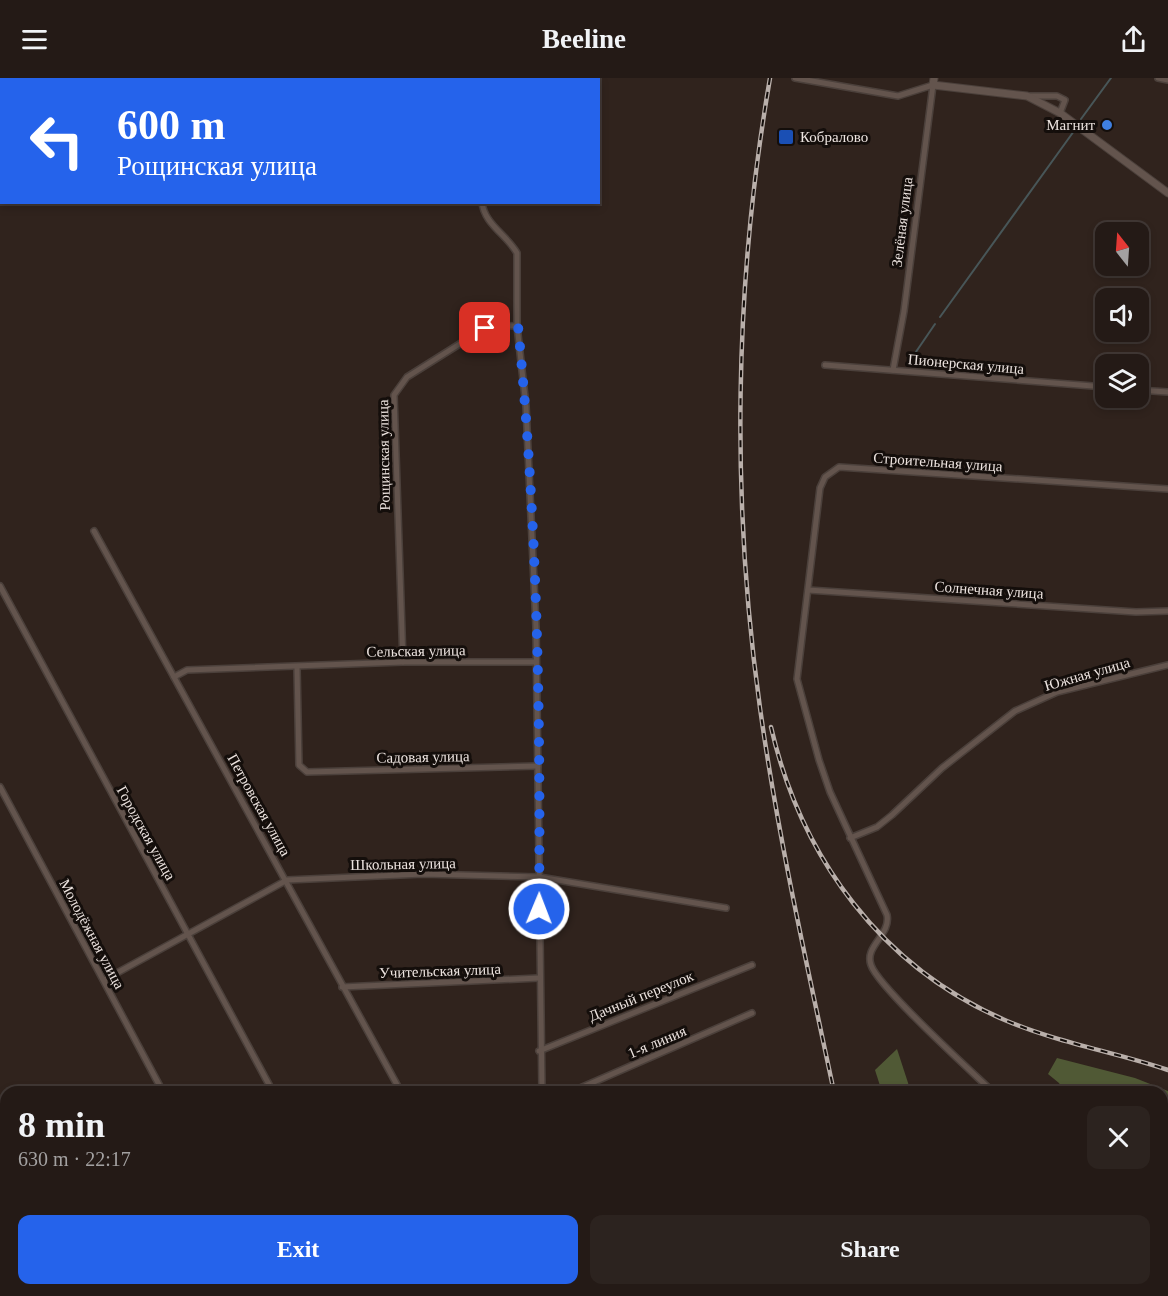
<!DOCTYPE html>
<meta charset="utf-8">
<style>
:root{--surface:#241a16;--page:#2c231f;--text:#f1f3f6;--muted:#a3a1a1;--line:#413835;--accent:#2563eb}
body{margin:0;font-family:Georgia,serif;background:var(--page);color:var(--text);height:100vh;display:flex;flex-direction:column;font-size:22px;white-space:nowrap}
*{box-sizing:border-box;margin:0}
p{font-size:20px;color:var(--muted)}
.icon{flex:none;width:33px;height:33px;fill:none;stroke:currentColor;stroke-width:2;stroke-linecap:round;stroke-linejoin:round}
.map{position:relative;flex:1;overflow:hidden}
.drawer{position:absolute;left:0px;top:1008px;width:1168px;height:210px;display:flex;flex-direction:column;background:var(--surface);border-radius:18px 18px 0 0;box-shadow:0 3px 9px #0003,0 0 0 2px var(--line)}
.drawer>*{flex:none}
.guide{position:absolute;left:0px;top:0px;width:600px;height:126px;box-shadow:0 3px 9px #0003,0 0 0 2px var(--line);background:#2563eb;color:#fff;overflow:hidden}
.needle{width:39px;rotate:343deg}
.tools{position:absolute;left:1095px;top:144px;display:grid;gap:12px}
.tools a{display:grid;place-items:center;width:54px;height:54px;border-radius:12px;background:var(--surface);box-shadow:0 3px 9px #0003,0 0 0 2px var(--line);font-size:30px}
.pin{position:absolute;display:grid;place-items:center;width:51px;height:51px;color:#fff;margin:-26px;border-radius:12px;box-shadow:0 3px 9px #0006}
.me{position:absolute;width:66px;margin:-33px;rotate:1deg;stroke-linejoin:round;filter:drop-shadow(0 0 4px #0008)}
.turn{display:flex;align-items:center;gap:21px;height:126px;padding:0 18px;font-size:27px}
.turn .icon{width:78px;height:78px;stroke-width:2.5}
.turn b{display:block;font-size:42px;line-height:51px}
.round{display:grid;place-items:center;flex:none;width:63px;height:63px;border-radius:12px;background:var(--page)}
.summary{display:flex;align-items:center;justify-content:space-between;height:102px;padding:0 18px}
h1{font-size:36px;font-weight:600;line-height:45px}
.action{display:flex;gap:12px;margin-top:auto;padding:12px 18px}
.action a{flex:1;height:69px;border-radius:12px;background:var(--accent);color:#fff;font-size:24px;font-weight:600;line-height:69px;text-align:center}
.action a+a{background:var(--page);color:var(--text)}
header{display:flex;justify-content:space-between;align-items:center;height:78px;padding:0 18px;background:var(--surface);font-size:27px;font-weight:600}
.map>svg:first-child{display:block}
.forest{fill:#505935}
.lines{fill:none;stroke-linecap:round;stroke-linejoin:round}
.stream{stroke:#485658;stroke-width:2}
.minor-casing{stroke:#4b403b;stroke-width:8}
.tertiary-casing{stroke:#4b403b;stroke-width:9}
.minor{stroke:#63544d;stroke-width:5}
.tertiary{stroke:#63544d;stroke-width:7}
.rail-casing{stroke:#b9afaa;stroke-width:4.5}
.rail{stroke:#140e0b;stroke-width:2;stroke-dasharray:7;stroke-linecap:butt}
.route{stroke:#2563eb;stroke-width:10;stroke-dasharray:0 18}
.shop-dot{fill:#3f7fe0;stroke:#140e0b;stroke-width:2}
.transit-dot{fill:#1a4fb4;stroke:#140e0b;stroke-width:2}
.labels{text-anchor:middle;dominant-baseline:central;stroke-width:6;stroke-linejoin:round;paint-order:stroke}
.poi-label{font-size:15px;fill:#ece3df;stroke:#140e0b;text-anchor:end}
.street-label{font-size:15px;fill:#ece3df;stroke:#140e0b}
</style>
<header><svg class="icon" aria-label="menu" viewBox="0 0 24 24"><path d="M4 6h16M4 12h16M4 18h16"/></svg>Beeline<svg class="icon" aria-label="share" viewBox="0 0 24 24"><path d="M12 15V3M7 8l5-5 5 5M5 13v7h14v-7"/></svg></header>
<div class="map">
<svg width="1168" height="1218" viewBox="0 0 1168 1218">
<rect width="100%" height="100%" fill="#30231d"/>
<g class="forest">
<path d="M897,971L911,1014H882L875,992Z"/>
<path d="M1057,980L1135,1000L1168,1013V1065L1163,1063L1162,1014H1064L1059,1005L1048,996Z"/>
</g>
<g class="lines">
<g class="stream">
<path d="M1081,41L1111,0"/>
<path d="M940,239L1074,53"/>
<path d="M907,287L935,246"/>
</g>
<defs>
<g id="minor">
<path d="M795,0L898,18L933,7L904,233L893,292"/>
<path d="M1158,0L1168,2"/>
<path d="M595,2L597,0"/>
<path d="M1030,18H1057L1065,22L1060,35"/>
<path d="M482,124C484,146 507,157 517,175V248L526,328L536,549L542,1014"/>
<path d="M825,287L1106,309"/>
<path d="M1138,312L1168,314"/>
<path d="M94,453L401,1014"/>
<path d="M0,508L273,1014"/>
<path d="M808,512L1136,534L1168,533"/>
<path d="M403,584L394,317L407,299L485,250L490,247L517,248"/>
<path d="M297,590L299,687L307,694L538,688"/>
<path d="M174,599L187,592L403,584H536"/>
<path d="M0,709L163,1014"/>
<path d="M850,760L877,749L892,737L942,690L1015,633L1057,614L1168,587"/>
<path d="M104,902L287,802L423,796L539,799L726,830"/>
<path d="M342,909L539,900"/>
<path d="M539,973L752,887"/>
<path d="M571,1014L752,935"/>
<path d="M993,1014C971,993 878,909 871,887C864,868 891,857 887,837L830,714L819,682L797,601L820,410L825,399L839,389L1168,411"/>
<path d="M1162,1099L1168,1103"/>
<path d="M129,1212L130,1218"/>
<path d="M359,1212L360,1218"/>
<path d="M582,1212L583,1218"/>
<path d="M1057,1212L1058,1218"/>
<path d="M1126,1212L1127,1218"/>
<path d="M275,1218L305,1212"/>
<path d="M723,1218L752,1212"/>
</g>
<path id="tertiary" d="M934,0L933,7L1027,18L1060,35L1168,115"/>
</defs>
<use href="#minor" class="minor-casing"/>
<use href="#tertiary" class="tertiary-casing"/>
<use href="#minor" class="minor"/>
<use href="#tertiary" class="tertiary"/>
<defs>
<g id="rail">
<path d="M770,0C734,207 731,422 760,630C778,759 807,887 834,1014"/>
<path d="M771,649C801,780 882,890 1007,943C1059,965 1115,974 1168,992"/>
<path d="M875,1212L876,1218"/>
</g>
</defs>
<use href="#rail" class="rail-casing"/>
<use href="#rail" class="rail"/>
</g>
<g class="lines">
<path class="route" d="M485,250L490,248H518C537,441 541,637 539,831"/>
</g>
<circle class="shop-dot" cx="1107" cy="47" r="6"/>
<rect class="transit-dot" x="778" y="51" width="16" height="16" rx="3"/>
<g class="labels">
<g class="poi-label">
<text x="1095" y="47">Магнит</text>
<text x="800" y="59" text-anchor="start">Кобралово</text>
</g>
<g class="street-label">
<text transform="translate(902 144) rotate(-83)">Зелёная улица</text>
<text transform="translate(966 286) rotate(5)">Пионерская улица</text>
<text transform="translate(384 377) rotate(-91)">Рощинская улица</text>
<text transform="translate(938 384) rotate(4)">Строительная улица</text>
<text transform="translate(989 512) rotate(4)">Солнечная улица</text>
<text transform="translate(416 573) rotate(-1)">Сельская улица</text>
<text transform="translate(1087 596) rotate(-16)">Южная улица</text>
<text transform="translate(423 679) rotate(-1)">Садовая улица</text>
<text transform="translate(259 727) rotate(61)">Петровская улица</text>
<text transform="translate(146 755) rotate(61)">Городская улица</text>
<text transform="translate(403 786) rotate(-1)">Школьная улица</text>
<text transform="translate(92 856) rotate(62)">Молодёжная улица</text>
<text transform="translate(440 893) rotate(-2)">Учительская улица</text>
<text transform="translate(641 918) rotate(-22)">Дачный переулок</text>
<text transform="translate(657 964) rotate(-23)">1-я линия</text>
</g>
</g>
</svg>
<div class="tools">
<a><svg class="needle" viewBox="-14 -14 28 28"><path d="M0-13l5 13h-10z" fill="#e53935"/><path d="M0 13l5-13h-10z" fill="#a3a1a1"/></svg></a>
<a><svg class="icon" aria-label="sound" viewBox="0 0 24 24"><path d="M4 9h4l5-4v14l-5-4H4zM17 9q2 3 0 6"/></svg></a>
<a><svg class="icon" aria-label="layers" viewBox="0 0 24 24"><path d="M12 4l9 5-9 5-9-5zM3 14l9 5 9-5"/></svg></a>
</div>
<div class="pin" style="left:485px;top:250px;background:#d93025"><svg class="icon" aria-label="arrive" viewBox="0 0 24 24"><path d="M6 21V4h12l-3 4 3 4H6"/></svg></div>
<svg class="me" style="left:539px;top:831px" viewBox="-20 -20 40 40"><circle r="17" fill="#2563eb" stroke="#fff" stroke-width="3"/><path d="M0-11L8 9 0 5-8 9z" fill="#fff"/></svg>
<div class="guide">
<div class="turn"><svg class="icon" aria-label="left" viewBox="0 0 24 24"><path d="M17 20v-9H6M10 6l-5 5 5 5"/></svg><div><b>600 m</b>Рощинская улица</div></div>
</div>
<section class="drawer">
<div class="summary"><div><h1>8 min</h1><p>630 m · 22:17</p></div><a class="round"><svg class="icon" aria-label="close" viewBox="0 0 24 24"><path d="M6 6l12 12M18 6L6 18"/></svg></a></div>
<div class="action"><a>Exit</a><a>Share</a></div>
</section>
</div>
